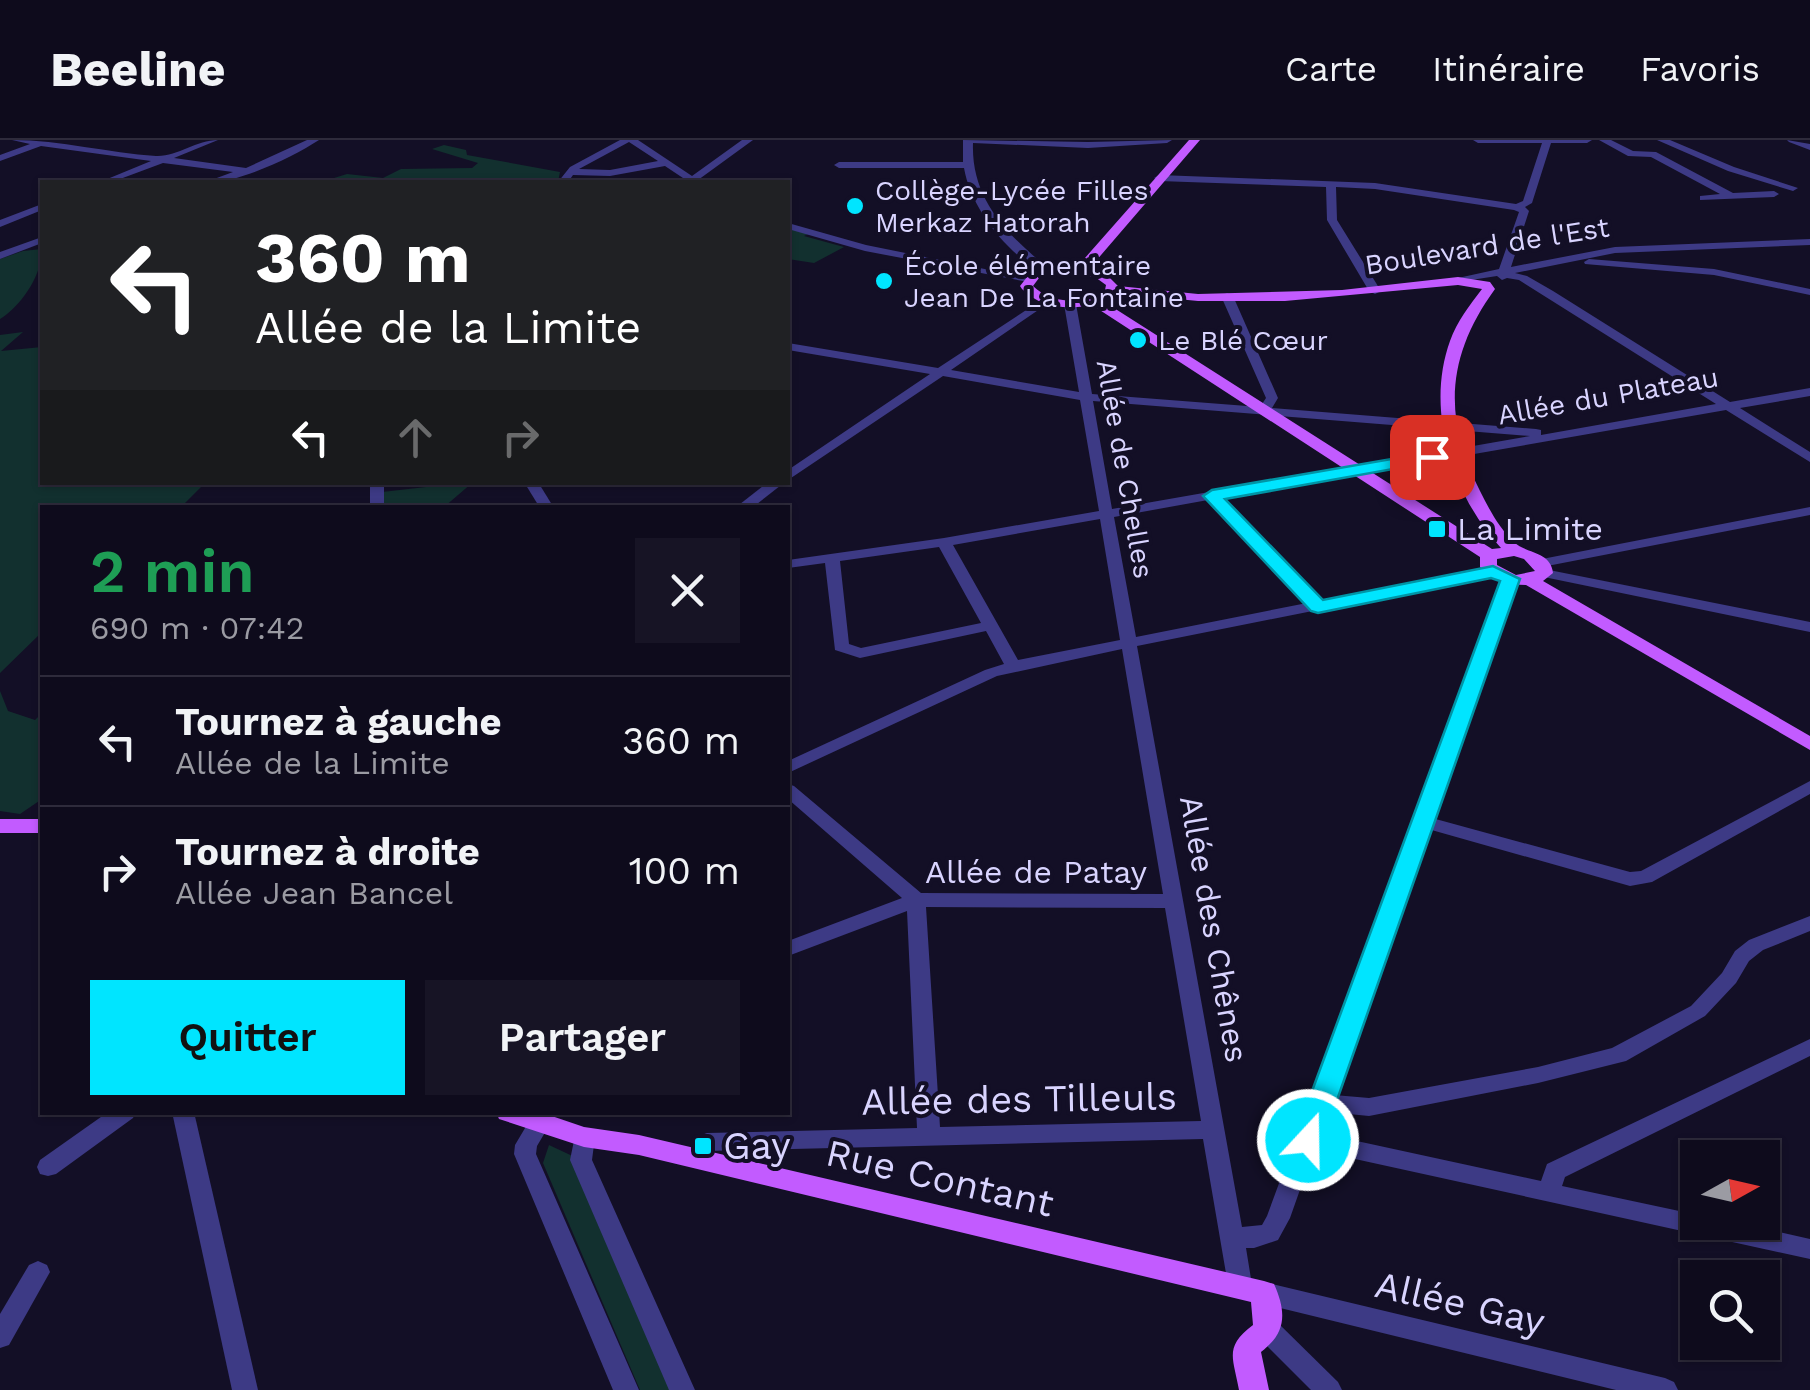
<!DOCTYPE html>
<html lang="fr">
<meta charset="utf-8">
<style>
:root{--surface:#0e0b1c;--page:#171425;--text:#f1f3f6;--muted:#9b9ba3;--line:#2e2b3b;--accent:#00e5ff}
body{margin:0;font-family:"Work Sans",sans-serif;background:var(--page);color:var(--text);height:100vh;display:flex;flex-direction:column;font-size:38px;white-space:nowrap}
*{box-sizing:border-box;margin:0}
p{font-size:32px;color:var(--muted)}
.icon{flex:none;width:55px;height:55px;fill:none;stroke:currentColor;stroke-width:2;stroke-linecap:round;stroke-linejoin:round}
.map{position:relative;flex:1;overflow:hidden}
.panel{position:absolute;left:40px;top:365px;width:750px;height:610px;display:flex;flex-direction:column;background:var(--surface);border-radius:0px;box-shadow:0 2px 8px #0004,0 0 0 2px var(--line)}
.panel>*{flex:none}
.hud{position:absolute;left:40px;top:40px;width:750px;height:305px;border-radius:0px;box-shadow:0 2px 8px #0004,0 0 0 2px var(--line);background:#202124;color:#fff;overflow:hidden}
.needle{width:65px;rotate:82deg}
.tools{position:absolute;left:1680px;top:1000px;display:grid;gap:20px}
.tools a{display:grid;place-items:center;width:100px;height:100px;border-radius:0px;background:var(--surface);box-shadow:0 2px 8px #0004,0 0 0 2px var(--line);font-size:50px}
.pin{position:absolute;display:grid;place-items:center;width:85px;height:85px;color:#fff;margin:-42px;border-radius:20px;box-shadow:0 5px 15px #0006}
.me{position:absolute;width:110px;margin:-55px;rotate:21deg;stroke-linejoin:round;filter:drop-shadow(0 0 8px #0008)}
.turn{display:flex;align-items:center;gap:35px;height:210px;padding:0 50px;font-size:45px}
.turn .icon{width:130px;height:130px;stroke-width:2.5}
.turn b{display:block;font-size:70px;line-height:85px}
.lanes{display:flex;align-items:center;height:95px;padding:0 50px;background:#0003;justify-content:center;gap:50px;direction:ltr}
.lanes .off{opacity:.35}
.round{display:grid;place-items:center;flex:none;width:105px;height:105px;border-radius:0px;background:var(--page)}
.head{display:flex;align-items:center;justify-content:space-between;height:170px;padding:0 50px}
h1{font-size:60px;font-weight:600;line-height:75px;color:#1e9e55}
.action{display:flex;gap:20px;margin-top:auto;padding:20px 50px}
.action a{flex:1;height:115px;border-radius:0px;background:var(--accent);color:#111;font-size:40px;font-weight:600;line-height:115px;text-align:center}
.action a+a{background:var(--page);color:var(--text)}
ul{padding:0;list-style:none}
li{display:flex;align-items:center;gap:30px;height:130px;padding:0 50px;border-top:2px solid var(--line)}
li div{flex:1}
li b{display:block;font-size:38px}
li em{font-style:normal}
header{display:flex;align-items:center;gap:60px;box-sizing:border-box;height:140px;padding:0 50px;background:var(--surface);border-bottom:2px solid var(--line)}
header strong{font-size:48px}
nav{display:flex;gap:55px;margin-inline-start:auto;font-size:35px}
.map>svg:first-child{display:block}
.green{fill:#12302f}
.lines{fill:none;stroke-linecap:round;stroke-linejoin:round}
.minor{fill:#3d3a85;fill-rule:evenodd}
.major{fill:#c25bff;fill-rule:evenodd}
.route{fill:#00e5ff;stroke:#0095a6;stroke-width:2.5}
.poi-dot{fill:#00e5ff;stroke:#130f26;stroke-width:4}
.labels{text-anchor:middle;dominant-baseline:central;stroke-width:8;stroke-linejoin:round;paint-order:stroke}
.far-poi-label{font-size:28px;fill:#d9d4ff;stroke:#130f26;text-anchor:start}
.far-street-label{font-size:28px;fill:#d9d4ff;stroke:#130f26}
.poi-label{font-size:32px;fill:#d9d4ff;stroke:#130f26;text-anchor:start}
.street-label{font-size:32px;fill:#d9d4ff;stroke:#130f26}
.near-street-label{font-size:38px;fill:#d9d4ff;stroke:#130f26}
.near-poi-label{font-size:38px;fill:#d9d4ff;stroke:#130f26;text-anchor:start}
</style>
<header>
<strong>Beeline</strong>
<nav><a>Carte</a><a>Itinéraire</a><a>Favoris</a></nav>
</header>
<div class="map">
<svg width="1810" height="1250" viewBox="0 0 1810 1250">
<rect width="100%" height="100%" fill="#130f26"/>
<g class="green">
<path d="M444,5L466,10L467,15L560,32L558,42H460C447,37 344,42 321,42L347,34L383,38L401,29L472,28L478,23L432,9Z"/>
<path d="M788,86L810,93L804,96L844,107L814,123L788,119Z"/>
<path d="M42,109C42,135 22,165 0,179V119L23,111Z"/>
<path d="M23,192L1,211L42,207V342L202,343V346L181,367L42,368V492L0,533V195Z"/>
<path d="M432,343H472L444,367L374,368L382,352L426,347Z"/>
<path d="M0,551L8,571L35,580L42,573V659L20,674L0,671Z"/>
<path d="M549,1005L581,1020L682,1250H640L543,1023Z"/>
</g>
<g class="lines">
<g class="minor">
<path d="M12,0C61,0 108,13 156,16C177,17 196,0 218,0L174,18L246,28L307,0H319C293,17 237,44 206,42L233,32L163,23L112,42H100L151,21L41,6L0,21V15L30,4Z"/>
<path d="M620,0H638L692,36L742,0H753L698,40L700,42H684L686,40L665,26L610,36L573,35L568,42H558L570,27ZM629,2L658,21L610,30L579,29Z"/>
<path d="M963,0L1088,2L1172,0L1167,3L1088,8L973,3C971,60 1008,95 1049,129V133L1045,134C1008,115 971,69 964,28H839L834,25L839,22H963Z"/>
<path d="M1473,0H1592L1587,3H1551L1532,63L1525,67L1529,71L1511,127L1615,107L1810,99V105L1615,113L1515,133L1527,136L1553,151L1730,262L1810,248V256L1740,268L1810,312V322L1726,270L1222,358L1321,460L1493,427L1500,431L1493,435L1137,506L1242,1087L1262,1085L1267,1076L1502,439L1510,434L1518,439L1432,678L1630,732L1641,731L1810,641V654L1652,742L1630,746L1428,689L1334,955L1369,958L1538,927L1612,908L1691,866L1722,833L1735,811L1749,800L1810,776V791L1763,810L1749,821L1736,843L1705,876L1626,921L1538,943L1369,976L1328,972L1320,993L1541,1041L1547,1024L1810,899V916L1565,1037L1562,1046L1698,1075V1082H1735L1810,1099V1119L1314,1010L1290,1078L1278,1100L1254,1108H1246L1252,1145L1249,1153L1240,1156L1231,1153L1228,1145L1203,999L707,1011L699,1008L696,1002L699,996L707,993L917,988L907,771L788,816V801L902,758L788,659V644L794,646L921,753L1163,754L1122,509L997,536L788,633V621L985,530L1004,524L986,491L860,518L835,510L825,423L788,428V420L944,398L1099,371L1080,260L943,236L788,340V330L930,234L788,210V203L938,228L1046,157L1050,158V162L951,230L1079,252L1064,164L1070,161L1076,164L1092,254L1260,267L1266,258L1221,156L1227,153L1233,156L1278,258L1272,268L1536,289L1541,290V295L1716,264L1519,140L1507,138L1502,140L1497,136L1458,142V138L1499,129L1519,72L1514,70L1375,49L1336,47L1337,80L1381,151L1375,154L1369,151L1327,80L1326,47L1159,41L1154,38L1159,35L1375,43L1516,64L1523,61L1542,3H1478ZM1093,261L1530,296L1112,369ZM1208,360L1307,463L1136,497L1114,377ZM1100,379L1120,500L1018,520L953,405ZM939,407L981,483L861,508L849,504L840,421ZM926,767L1165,768L1201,981L940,987Z"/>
<path d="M1599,0H1611L1633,11L1656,12L1733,53L1774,51L1779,54L1774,57L1700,60V56L1720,54L1651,17L1628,16Z"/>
<path d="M1657,0H1670L1734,27L1798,48L1793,51L1728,31Z"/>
<path d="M1787,0L1810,4V10L1789,2Z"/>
<path d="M42,64V70L0,87V80Z"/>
<path d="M788,83L866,105L1034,139L1028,142L865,111L788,89Z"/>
<path d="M42,97V103L0,119V112Z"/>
<path d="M1589,119L1714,129L1810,149V155L1714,135L1585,124L1584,122Z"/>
<rect x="370" y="342" width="14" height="26"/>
<path d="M524,342H538L554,368H540Z"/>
<path d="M768,342H785L752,368H735Z"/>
<path d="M1810,367V375L1542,427L1535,423L1542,419Z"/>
<path d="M1544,429L1810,482V492L1539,436L1537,433Z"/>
<path d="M108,972H136L133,978L56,1034L48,1036L40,1034L37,1027L40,1020Z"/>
<path d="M172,972H194L258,1250H232Z"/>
<path d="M539,975L547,978L550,984L537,1006L536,1014L639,1250H613L514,1014L515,1005L531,978Z"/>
<path d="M584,988L592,991L595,997L592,1020L695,1250H669L570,1020L576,991Z"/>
<path d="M38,1121L47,1125L50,1132L9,1205L0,1208V1174L29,1125Z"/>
<path d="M1264,1142L1665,1238L1674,1242L1678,1250H1616L1264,1164L1255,1161L1252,1153L1255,1145Z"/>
<path d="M1268,1179L1277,1182L1338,1242L1342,1250H1311L1259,1198L1255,1190L1259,1182Z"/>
</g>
<g class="major">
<path d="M1189,0H1200L1089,129L1103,131L1118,146L1198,154L1342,150L1458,137L1490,142L1495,149C1447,215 1442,277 1480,351C1489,369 1499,388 1514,402C1526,414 1551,411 1553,433L1543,441L1810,596V610L1526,445C1509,445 1492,440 1480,427V417L1092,165C1066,170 1041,168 1022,149L1020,146L1031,132L1068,125L1077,127ZM1068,133L1095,137L1106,145L1105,150C1082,164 1053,165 1033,146L1039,138ZM1458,145L1482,149C1470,165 1457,181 1450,201C1425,270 1452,355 1501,408L1492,409L1103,161L1116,153L1198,161H1285ZM1514,416L1524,419L1535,431L1516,435L1497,425V419Z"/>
<rect x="0" y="679" width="42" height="14"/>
<path d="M496,972H540L584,987L639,995L1264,1141L1274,1144C1287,1173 1286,1193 1261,1212L1269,1250H1239C1233,1217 1224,1207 1253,1185L1251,1162L639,1015L584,1007L499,979Z"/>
</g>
</g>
<path class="route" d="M1432,312L1440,317L1438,321L1225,359L1323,460L1493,426L1520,439L1323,1000L1319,1008L1308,1012L1298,1008L1294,1000L1500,441L1491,438L1318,473L1311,471L1203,356L1212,350Z"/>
<g class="poi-dot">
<circle cx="855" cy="66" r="10"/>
<circle cx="884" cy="141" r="10"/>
<circle cx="1138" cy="200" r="10"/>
<rect x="1427" y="379" width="20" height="20" rx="5"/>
<rect x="693" y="996" width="20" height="20" rx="5"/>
</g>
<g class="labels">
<g class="far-poi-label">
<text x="875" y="50">Collège-Lycée Filles<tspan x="875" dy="32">Merkaz Hatorah</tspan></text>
<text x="904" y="125">École élémentaire<tspan x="904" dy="32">Jean De La Fontaine</tspan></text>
<text x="1158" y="200">Le Blé Cœur</text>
</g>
<g class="far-street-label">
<text transform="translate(1487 106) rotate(-9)">Boulevard de l'Est</text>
<text transform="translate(1608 256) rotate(-10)">Allée du Plateau</text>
<text transform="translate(1125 329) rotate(80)">Allée de Chelles</text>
</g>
<g class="poi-label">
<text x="1457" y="389">La Limite</text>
</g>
<g class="street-label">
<text x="1036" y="732">Allée de Patay</text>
<text transform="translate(1214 789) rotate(80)">Allée des Chênes</text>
</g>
<g class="near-street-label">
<text transform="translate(1019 959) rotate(-1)">Allée des Tilleuls</text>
<text transform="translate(940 1038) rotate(13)">Rue Contant</text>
<text transform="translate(1460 1163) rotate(13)">Allée Gay</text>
</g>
<g class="near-poi-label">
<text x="723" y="1006">Gay</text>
</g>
</g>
</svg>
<div class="tools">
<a><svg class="needle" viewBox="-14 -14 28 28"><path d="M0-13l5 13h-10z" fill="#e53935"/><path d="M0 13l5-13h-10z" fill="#9b9ba3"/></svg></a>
<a><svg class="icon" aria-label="search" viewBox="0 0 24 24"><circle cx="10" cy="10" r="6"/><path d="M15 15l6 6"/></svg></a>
</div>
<div class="pin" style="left:1432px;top:317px;background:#d93025"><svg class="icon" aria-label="arrive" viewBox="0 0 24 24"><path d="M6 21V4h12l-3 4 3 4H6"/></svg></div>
<svg class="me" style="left:1308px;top:1000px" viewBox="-20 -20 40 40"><circle r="17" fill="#00e5ff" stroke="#fff" stroke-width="3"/><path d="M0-11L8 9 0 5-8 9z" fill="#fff"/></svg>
<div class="hud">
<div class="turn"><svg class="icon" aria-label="left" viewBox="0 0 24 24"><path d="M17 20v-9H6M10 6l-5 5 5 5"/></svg><div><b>360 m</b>Allée de la Limite</div></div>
<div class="lanes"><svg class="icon" aria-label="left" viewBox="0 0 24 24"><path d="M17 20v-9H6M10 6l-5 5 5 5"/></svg><svg class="icon off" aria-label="ahead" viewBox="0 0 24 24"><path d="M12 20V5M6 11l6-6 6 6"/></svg><svg class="icon off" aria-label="right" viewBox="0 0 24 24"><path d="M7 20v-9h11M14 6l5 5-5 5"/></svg></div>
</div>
<section class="panel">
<div class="head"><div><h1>2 min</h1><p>690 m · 07:42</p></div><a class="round"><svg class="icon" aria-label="close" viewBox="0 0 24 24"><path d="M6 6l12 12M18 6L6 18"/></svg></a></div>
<ul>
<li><svg class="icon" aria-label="left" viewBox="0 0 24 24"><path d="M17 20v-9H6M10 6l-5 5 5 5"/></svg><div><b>Tournez à gauche</b><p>Allée de la Limite</p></div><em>360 m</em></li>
<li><svg class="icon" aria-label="right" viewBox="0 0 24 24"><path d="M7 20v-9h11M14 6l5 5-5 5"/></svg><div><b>Tournez à droite</b><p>Allée Jean Bancel</p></div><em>100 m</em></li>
</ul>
<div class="action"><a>Quitter</a><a>Partager</a></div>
</section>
</div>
